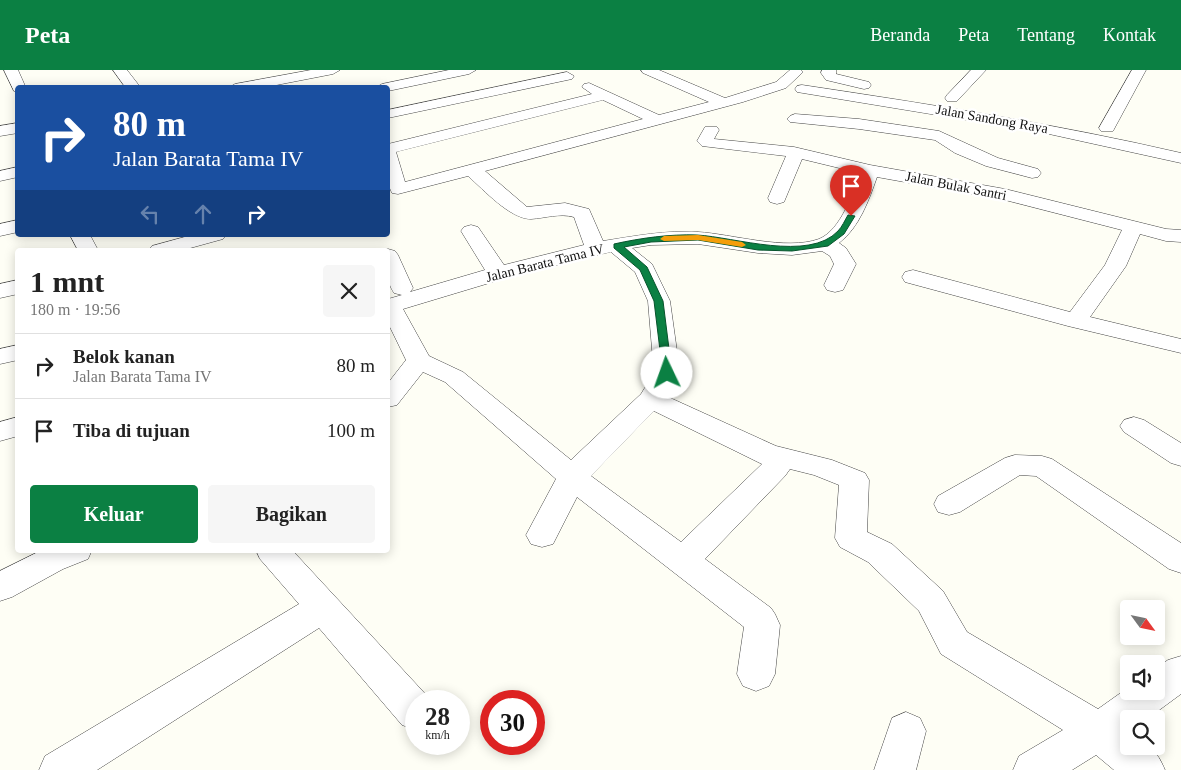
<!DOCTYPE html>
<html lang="id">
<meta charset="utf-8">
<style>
:root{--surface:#fff;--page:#f6f6f6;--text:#222;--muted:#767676;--line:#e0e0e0;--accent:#0b8043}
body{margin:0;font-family:Georgia,serif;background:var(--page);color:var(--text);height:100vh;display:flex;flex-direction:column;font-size:19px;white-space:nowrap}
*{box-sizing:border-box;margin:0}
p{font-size:16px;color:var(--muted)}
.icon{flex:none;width:28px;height:28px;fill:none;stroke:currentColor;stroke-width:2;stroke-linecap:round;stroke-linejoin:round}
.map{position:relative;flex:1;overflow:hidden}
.details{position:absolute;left:15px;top:178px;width:375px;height:305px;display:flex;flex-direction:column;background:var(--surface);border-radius:5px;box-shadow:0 2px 12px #0003}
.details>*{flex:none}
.top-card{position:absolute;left:15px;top:15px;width:375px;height:152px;border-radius:5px;box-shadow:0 2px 12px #0003;background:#1a4fa0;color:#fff;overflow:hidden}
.needle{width:32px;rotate:123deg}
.fabs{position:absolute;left:1120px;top:530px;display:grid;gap:10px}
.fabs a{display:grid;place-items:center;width:45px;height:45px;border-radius:5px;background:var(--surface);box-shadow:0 2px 12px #0003;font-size:25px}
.speed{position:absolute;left:405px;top:620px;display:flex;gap:10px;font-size:25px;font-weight:700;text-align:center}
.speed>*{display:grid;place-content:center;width:65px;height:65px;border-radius:50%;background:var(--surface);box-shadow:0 2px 12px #0003;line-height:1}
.speed small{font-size:12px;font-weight:400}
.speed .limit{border:8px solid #d22;background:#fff;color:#111}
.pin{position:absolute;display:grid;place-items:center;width:42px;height:42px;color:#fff;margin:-51px -21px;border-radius:50% 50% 50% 0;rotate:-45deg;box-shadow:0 0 5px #0007}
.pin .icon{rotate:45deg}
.me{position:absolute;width:55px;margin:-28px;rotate:357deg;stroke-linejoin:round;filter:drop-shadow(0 0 4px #0008)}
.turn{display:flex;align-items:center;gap:18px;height:105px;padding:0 15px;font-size:22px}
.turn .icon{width:65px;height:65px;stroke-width:2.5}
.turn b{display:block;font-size:35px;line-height:42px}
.lanes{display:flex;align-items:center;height:48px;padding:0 15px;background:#0003;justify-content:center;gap:25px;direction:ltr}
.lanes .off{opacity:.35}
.round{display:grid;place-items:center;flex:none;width:52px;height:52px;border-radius:5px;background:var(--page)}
.headline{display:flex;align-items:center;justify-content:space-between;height:85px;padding:0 15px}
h1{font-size:30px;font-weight:600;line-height:38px}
.cta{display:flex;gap:10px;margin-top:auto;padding:10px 15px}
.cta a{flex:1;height:58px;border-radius:5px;background:var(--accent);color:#fff;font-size:20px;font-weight:600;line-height:58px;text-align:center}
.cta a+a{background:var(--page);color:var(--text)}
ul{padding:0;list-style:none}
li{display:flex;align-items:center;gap:15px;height:65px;padding:0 15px;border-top:1px solid var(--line)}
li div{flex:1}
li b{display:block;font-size:19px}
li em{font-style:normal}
header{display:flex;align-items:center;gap:30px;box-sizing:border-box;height:70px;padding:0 25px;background:var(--accent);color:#fff}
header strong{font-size:24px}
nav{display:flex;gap:28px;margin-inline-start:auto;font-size:18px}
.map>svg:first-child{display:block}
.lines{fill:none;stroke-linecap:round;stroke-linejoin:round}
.minor-casing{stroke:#444;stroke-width:1}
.minor{fill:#fff;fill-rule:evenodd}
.route{fill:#0b8043;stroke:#07532c}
.slow{fill:#f59e0b}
.labels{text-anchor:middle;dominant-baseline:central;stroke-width:5;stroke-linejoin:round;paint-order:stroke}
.far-street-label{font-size:14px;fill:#111;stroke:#fff}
</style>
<header>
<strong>Peta</strong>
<nav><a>Beranda</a><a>Peta</a><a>Tentang</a><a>Kontak</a></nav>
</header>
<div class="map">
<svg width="1181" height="700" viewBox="0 0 1181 700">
<rect width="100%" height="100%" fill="#fefef5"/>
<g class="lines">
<defs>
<g id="minor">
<path d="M4,0H18L26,18H18V22L14,21Z"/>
<path d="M113,0H127L141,18H126Z"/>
<path d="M311,0H340L333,4L261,18H228L235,14Z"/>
<path d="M449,0H476L469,4L388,21V18H375L382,14Z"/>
<path d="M641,0H659L725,28L776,12L790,0H801L803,2L786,18L743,32L485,101L527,137L565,133L589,139L603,171C635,166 666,160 698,162C732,164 786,181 819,169C841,160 853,123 860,103L802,89L784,132L777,134L770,132L768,128L786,86L702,76L697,71L705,57H717L719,60L714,69L794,77L870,95L1005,119L1166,159L1181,160V172L1166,171L1140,164L1126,196L1090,247L1181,269V283L1068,256L905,212L902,207L905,202L913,200L1070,242L1105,195L1122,160L1005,130L877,107C869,130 859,158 839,173L846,178L856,194L843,220L835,222L827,220L824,215L834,194L830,186L822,181L792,185L758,183L698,174L651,175L632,178L652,194L670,231L680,303L666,326L776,376L832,390L865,403L869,410L867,462L892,474L943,521L967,562L1098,639L1129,617V621H1156V598L1168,590L1181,586V624L1147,649H1129V676C1151,676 1156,679 1165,700H1114L1096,685L1072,700H1013L1019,686L1063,660L941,584L919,541L868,492L840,477L835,468L839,415L814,405L790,399L785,406L705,489L771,538L775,544L780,555L775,604L769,616L756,621L743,616L737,604L744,557L577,427L553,474L542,477L531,474L526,465L556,409L445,312L423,302L397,335L388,337V313L406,290L388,253V229L402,225L394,223C385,210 388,195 388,180H383L388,179L395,181L398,185L413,218L410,222L485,200L461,161L464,157L471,155L478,157L504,195L584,175L574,147C559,143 546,148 531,149C510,149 484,120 468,106L398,124L392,123L388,114V74L592,24L582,17L584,14L589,13L659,45L709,32L643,3ZM603,30L643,49L405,112L396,82ZM611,182L635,202L648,231L654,303L641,324L571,390L463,302L429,286L403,239L506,208ZM654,341L762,394L681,472L591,406Z"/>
<path d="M822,0H836V4L869,12L871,15L869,18L864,19L826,10L821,3Z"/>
<path d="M971,0H986L957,31H947L945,28L947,25Z"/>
<path d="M1132,0H1146L1113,61H1101L1099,58Z"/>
<path d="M567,2L574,6L572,9L388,48V40Z"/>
<path d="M802,15C929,34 1056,54 1181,83V93L1040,62L797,22L795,19L797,16Z"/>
<path d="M795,44L859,49L939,61L998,88L1038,99L1041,103L1038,107L1032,108L986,96L955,83L935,70L859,59L790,52L787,49L790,46Z"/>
<path d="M18,53V63L0,66V56Z"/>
<path d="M18,97V107L0,111V101Z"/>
<path d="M18,150V162L0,166V154Z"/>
<path d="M70,165H90L98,180H78Z"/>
<path d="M192,165H226L223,169L183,180H149L152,176Z"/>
<path d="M18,210V224L0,228V214Z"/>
<path d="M18,275V290L0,294V279Z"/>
<path d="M18,347V366L0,371V352Z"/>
<path d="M1134,347L1144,350L1181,373V396L1171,393L1124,362L1120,356L1124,350Z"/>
<path d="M1015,385L1042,386L1052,389L1181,473V503L1169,499L1036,406L1020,405L960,442L949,445L938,442L934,434L938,426L1005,388Z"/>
<path d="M42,480H92L88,489L63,499L12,527L0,531V501Z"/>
<path d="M256,480H292L430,629L431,631H416V660L402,655L319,558L97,700H39L45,686L299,534L260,489Z"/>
<path d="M906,642L920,648L926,661L916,700H874L892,648Z"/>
</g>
</defs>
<use href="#minor" class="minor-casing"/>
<use href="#minor" class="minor"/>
</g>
<path class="route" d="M848,145L855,146L844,164L828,176L792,181L758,180L698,170L651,172L624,177L647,197L663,231L672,303L670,305H663L654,231L640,200L614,178V174C641,168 670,164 697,165C734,167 809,192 838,161C842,157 845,150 848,145Z"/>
<path class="slow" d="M698,165L742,172L746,175L742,177L698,170L664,171L660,169L664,166Z"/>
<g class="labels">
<g class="far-street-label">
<text transform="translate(992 49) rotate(10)">Jalan Sandong Raya</text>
<text transform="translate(956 116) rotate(11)">Jalan Bulak Santri</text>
<text transform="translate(545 193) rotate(-14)">Jalan Barata Tama IV</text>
</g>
</g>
</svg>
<div class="fabs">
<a><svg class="needle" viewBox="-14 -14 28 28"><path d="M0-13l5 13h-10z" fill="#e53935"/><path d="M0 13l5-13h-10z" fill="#767676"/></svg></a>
<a><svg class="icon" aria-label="sound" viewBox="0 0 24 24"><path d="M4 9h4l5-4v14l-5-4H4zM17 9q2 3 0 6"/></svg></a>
<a><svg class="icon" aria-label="search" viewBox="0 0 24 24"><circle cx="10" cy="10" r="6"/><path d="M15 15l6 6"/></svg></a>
</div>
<div class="speed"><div>28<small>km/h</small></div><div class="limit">30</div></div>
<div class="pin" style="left:851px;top:146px;background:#d93025"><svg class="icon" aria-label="arrive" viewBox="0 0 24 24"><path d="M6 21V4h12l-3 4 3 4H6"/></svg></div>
<svg class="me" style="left:667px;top:303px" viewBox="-20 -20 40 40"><circle r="19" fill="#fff"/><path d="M0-13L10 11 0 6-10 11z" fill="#0b8043"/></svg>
<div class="top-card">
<div class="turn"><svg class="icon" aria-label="right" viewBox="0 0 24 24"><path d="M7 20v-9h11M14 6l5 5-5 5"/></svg><div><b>80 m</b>Jalan Barata Tama IV</div></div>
<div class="lanes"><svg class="icon off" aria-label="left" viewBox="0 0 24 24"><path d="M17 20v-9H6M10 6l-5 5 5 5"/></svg><svg class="icon off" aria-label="ahead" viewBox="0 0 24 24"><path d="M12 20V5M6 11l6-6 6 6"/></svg><svg class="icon" aria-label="right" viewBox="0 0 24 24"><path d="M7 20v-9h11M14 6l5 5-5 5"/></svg></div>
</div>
<section class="details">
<div class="headline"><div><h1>1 mnt</h1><p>180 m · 19:56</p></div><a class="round"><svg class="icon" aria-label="close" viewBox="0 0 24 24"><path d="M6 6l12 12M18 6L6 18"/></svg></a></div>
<ul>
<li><svg class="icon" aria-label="right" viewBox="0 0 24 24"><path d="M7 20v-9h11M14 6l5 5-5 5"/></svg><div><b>Belok kanan</b><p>Jalan Barata Tama IV</p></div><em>80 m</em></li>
<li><svg class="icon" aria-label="arrive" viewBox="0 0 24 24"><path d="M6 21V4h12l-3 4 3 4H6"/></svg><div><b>Tiba di tujuan</b></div><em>100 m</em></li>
</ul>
<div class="cta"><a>Keluar</a><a>Bagikan</a></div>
</section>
</div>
